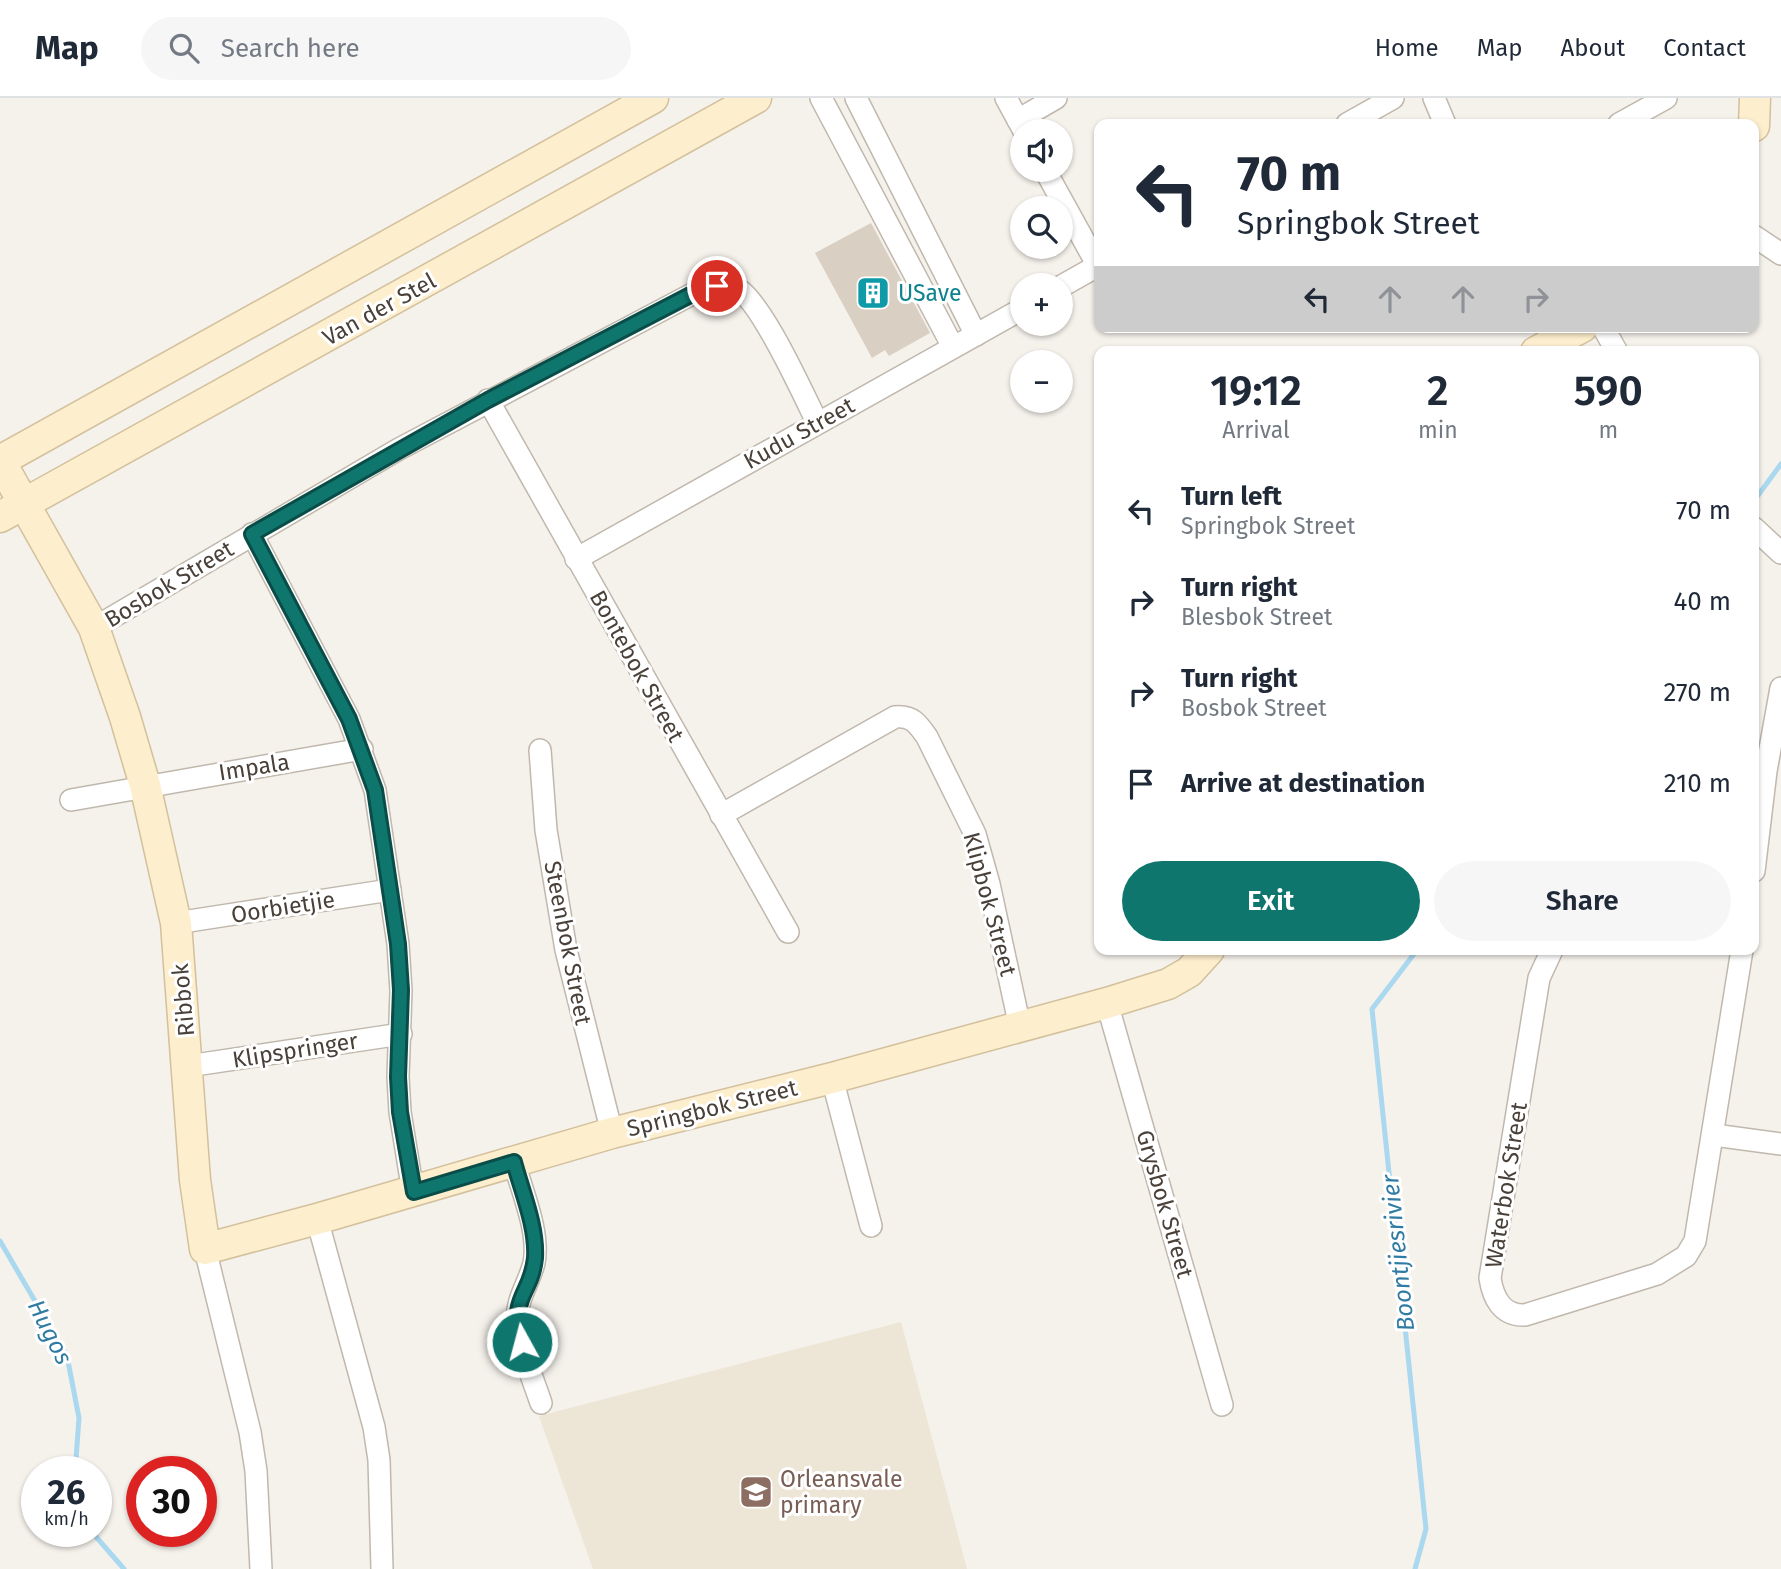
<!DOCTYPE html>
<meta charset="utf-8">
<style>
:root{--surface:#fff;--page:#f6f6f7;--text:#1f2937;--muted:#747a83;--line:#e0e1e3;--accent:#0f766e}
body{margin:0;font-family:"Fira Sans",sans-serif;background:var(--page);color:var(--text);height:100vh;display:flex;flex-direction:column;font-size:26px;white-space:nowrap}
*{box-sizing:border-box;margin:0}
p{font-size:23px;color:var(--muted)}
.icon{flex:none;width:38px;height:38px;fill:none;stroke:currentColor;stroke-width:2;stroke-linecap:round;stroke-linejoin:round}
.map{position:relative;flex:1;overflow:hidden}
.panel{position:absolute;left:1094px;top:248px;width:665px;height:609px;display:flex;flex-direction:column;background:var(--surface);border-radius:14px;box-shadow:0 2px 5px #0004}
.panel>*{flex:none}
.top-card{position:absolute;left:1094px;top:21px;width:665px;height:214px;border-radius:14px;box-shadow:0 2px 5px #0004;background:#fff;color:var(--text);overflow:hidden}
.buttons{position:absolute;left:1010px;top:21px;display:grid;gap:14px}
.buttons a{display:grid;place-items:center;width:63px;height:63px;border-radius:50%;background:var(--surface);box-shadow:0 2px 5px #0004;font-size:35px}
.speed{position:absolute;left:21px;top:1358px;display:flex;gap:14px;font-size:35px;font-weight:700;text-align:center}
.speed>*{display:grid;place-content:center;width:91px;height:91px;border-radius:50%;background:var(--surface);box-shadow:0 2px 5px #0004;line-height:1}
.speed small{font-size:18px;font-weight:400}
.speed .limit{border:10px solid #d22;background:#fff;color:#111}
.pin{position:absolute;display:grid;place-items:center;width:60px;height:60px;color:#fff;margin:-30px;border:4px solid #fff;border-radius:50%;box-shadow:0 2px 7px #0007}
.me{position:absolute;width:77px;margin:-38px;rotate:353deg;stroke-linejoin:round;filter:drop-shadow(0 0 5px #0008)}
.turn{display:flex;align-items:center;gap:24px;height:147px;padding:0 28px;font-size:32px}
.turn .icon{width:91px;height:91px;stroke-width:2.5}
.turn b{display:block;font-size:49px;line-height:60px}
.lanes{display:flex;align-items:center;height:66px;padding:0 28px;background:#0003;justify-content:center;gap:35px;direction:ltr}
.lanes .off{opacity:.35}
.eta{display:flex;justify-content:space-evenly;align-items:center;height:119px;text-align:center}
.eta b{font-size:42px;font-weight:600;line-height:49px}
.primary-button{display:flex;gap:14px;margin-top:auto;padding:14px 28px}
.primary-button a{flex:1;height:80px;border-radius:42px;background:var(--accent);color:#fff;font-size:28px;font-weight:600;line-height:80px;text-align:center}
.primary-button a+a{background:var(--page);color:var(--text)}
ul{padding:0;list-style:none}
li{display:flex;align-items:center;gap:21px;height:91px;padding:0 28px}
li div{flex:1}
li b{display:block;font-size:26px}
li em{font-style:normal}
header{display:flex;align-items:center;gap:42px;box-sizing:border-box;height:98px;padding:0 35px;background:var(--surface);border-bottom:2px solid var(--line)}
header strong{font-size:33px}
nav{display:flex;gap:38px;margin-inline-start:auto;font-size:24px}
.search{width:490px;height:63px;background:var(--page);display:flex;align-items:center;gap:18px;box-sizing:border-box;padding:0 24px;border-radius:38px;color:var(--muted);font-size:26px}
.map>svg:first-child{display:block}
.education{fill:#ede5d5}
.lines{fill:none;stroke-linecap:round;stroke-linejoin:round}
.stream{stroke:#aad8ef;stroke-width:5}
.building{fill:#d9cfc3}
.street-casing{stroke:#c0b8ad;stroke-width:24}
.secondary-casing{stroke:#d3c09c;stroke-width:33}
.street{stroke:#fff;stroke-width:21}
.secondary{stroke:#fdeecd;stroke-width:30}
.route-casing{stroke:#0a4d48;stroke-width:18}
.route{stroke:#0f766e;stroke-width:12}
.labels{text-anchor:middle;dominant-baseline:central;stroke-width:6;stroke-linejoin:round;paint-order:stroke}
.culture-label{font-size:23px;fill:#0d838f;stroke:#fff;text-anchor:start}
.street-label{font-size:23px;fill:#494139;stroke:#fff}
.education-label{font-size:23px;fill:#785e54;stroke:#fff;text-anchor:start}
.water-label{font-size:24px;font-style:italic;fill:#307ba4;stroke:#fff}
</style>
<header>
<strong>Map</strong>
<div class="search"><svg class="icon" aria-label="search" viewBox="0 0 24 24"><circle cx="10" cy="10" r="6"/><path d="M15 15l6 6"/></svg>Search here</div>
<nav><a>Home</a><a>Map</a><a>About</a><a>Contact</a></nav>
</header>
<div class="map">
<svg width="1781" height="1471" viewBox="0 0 1781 1471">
<rect width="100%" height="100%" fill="#f5f1eb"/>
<path class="education" d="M901,1224L967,1471H593L539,1318Z"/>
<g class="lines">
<g class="stream">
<path d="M1754,403L1781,366"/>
<path d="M0,1143L67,1258L79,1320L75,1374"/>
<path d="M91,1433L124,1471"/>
<path d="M1415,1471L1426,1431L1372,911L1417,852"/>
</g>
</g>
<path class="building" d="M871,125L930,235L889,258L885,252L872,260L815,155Z"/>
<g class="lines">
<defs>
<g id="street">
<path d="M821,0L953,249"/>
<path d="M856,0L976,237"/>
<path d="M1006,0L1024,33"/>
<path d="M1434,0L1445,26"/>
<path d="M1018,22L1056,0"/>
<path d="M1347,26L1393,0"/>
<path d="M1619,26L1666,0"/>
<path d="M1045,72L1098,168"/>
<path d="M1754,138L1781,156"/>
<path d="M1060,189L1099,167"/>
<path d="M1603,229L1617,254"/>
<path d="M488,302L788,834"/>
<path d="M1754,430L1781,455"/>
<path d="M252,436L349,621L375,692L398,846L401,893L398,979L400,1014L413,1094"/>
<path d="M576,461L1022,211"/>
<path d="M94,530L399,351L696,194C708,190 722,185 734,189C759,197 804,298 817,324"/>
<path d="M540,652L546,732L566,852L612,1035"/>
<path d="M71,702L362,651"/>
<path d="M721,717L895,619C912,617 918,626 927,639L975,736L989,786L1020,929"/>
<path d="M1754,773L1766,673L1781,590"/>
<path d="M176,825L390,792"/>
<path d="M1552,852L1539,880L1490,1180C1493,1200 1502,1218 1525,1217L1657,1176L1686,1158L1695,1143L1742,852"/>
<path d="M1107,905L1222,1307"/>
<path d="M188,968L401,936"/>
<path d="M832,980L871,1128"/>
<path d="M1714,1037L1781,1046"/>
<path d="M514,1064C522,1094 540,1134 534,1165C529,1185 517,1200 517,1221C516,1240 534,1284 541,1305"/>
<path d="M317,1121L374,1329L379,1362L382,1471"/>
<path d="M205,1151L250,1334L256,1373L261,1471"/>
</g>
<g id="secondary">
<path d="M653,0L0,363L94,530L125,619L145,687L176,825L195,1082L205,1151L317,1121L612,1035L832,980L1107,905L1168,886L1189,874L1209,852"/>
<path d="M1754,28L1755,0"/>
<path d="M1536,254L1582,229"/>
<path d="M0,419L756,0"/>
</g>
</defs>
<use href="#street" class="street-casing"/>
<use href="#secondary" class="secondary-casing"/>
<use href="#street" class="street"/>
<use href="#secondary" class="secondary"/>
</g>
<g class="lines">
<defs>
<path id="route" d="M522,1244C509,1197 531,1198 535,1160C537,1129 522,1094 514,1064L414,1094L400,1014L398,979L401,892L398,846L375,692L349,621L252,436L488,302L696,194L717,188"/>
</defs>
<use href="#route" class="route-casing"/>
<use href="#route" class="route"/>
</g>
<defs>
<symbol id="building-square" viewBox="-11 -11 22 22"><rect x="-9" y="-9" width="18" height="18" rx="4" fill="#0f9aa8" stroke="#fff"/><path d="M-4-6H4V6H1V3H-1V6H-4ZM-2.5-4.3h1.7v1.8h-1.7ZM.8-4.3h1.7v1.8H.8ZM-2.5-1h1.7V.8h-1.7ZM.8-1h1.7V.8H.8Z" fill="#fff"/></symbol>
<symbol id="school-square" viewBox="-11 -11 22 22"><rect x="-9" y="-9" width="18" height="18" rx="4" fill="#8d6e63" stroke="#fff"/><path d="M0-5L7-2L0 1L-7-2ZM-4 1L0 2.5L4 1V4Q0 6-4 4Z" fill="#fff"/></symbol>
</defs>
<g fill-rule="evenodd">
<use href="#building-square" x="854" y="176" width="38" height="38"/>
<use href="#school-square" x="737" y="1375" width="38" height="38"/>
</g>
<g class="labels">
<g class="culture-label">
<text x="898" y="195">USave</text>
</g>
<g class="street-label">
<text transform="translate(379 211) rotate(-29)">Van der Stel</text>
<text transform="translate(799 335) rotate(-29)">Kudu Street</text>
<text transform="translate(169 486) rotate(-31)">Bosbok Street</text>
<text transform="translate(637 568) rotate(61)">Bontebok Street</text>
<text transform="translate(254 669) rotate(-9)">Impala</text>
<text transform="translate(990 806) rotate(75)">Klipbok Street</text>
<text transform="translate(283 809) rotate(-9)">Oorbietjie</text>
<text transform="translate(568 845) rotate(79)">Steenbok Street</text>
<text transform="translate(183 902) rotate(-95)">Ribbok</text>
<text transform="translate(295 952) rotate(-9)">Klipspringer</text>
<text transform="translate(712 1010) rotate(-14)">Springbok Street</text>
<text transform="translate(1506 1087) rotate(-81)">Waterbok Street</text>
<text transform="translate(1165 1106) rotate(74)">Grysbok Street</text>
</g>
<g class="education-label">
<text x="780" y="1381">Orleansvale<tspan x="780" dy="26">primary</tspan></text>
</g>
<g class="water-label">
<text transform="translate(1398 1155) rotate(-96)">Boontjiesrivier</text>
<text transform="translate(50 1234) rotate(63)">Hugos</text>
</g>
</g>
</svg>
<div class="buttons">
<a><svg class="icon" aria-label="sound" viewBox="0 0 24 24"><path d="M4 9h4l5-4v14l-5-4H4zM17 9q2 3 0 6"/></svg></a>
<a><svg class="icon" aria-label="search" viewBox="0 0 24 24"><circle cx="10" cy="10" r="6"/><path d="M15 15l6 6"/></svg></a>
<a>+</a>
<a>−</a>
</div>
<div class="speed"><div>26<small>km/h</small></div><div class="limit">30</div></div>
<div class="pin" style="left:717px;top:188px;background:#d93025"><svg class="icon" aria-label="arrive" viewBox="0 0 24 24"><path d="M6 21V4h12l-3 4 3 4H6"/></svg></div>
<svg class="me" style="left:522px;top:1244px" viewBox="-20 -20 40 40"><circle r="17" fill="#0f766e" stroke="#fff" stroke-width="3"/><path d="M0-11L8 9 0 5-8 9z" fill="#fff"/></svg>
<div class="top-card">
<div class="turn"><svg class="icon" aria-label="left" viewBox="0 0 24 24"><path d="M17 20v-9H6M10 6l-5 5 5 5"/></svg><div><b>70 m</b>Springbok Street</div></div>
<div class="lanes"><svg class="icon" aria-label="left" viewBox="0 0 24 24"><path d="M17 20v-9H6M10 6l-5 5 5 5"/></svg><svg class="icon off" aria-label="ahead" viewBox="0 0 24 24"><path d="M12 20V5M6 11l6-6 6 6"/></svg><svg class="icon off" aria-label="ahead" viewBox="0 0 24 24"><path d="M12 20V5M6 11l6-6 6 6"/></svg><svg class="icon off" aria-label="right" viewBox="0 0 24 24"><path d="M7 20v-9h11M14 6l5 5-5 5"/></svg></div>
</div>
<section class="panel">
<div class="eta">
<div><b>19:12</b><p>Arrival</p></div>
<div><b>2</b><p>min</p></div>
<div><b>590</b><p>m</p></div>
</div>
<ul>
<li><svg class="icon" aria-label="left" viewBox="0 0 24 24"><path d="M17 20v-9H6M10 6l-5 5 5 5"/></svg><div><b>Turn left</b><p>Springbok Street</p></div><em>70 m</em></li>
<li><svg class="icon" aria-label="right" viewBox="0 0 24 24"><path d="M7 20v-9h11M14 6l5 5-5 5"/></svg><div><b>Turn right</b><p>Blesbok Street</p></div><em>40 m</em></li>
<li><svg class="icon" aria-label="right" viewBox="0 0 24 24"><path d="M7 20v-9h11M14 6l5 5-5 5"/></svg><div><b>Turn right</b><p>Bosbok Street</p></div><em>270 m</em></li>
<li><svg class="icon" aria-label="arrive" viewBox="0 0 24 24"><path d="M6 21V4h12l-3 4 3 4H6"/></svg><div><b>Arrive at destination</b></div><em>210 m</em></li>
</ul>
<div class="primary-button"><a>Exit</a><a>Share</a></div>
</section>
</div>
